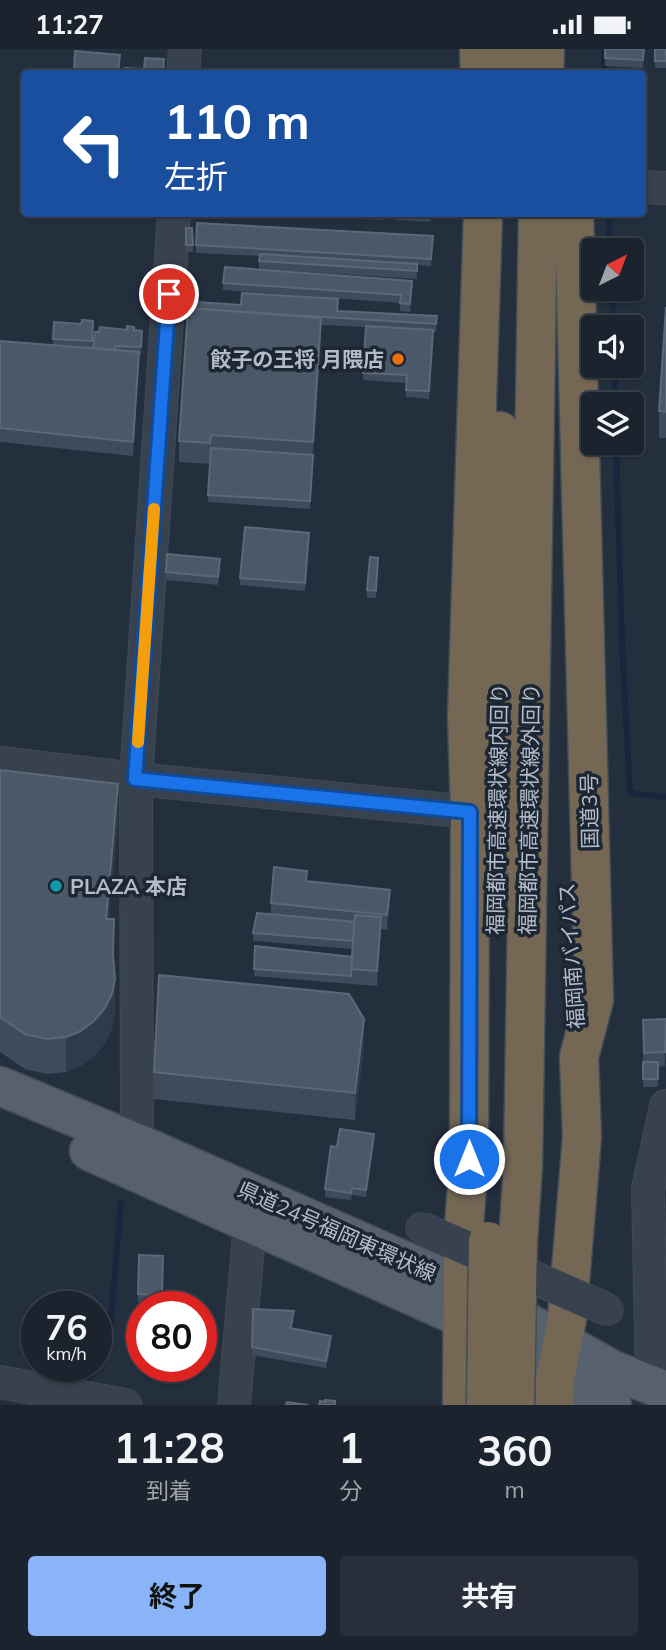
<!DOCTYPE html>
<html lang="ja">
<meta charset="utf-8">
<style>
:root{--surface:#1b232e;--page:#282f3a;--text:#f1f3f6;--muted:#a0a4aa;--line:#39404a;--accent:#8ab4f8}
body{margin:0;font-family:Mulish,"Noto Sans JP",sans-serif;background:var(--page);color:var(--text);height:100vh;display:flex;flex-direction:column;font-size:26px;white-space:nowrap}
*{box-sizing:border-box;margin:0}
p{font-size:23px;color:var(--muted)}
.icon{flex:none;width:38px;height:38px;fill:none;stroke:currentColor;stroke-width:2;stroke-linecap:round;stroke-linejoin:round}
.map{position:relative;height:1356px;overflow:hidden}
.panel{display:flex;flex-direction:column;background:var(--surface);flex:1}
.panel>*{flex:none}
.banner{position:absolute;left:21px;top:21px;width:625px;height:147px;border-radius:7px;box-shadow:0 2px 5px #0004,0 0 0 2px var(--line);background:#1a4fa0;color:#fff;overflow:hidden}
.needle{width:46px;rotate:42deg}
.fabs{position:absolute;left:581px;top:189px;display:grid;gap:14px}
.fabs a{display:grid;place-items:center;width:63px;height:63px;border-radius:7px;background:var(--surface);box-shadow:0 2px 5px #0004,0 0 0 2px var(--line);font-size:35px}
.speed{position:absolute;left:21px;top:1242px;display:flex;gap:14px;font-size:35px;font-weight:700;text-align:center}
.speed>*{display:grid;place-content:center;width:91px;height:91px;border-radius:50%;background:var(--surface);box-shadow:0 2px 5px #0004,0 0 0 2px var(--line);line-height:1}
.speed small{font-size:18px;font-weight:400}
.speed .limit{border:10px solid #d22;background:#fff;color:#111}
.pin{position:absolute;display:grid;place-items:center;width:60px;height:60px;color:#fff;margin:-30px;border:4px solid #fff;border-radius:50%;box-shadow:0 2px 7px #0007}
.me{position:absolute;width:77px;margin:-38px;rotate:0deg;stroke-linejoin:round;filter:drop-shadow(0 0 5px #0008)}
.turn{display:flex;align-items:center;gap:24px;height:147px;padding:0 28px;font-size:32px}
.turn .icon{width:91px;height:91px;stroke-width:2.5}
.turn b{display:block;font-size:49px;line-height:60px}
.eta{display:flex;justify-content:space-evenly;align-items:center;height:119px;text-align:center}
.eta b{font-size:42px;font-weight:700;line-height:49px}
.button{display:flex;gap:14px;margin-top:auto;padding:14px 28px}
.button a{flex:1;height:80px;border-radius:7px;background:var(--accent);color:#111;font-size:28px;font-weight:700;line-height:80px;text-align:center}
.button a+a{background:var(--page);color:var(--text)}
.status{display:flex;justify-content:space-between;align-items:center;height:49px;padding:0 35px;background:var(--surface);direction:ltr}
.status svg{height:19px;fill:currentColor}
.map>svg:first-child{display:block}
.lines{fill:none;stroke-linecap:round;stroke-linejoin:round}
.stream{stroke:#17263c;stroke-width:6}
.minor-casing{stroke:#414a57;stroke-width:34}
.major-casing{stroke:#414a57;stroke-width:41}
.highway-casing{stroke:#434c59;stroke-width:41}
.minor{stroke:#38414e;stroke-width:32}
.major{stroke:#56606e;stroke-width:38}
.highway{stroke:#746855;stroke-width:38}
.minor-bridge-casing{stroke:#414a57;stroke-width:34;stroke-linecap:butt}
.highway-bridge-casing{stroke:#434c59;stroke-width:41;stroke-linecap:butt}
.minor-bridge{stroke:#38414e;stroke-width:32}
.highway-bridge{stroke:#746855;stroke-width:38}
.wall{fill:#3f4b5c}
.shaded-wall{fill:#2f3b4b}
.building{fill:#4b5868;stroke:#5c6777;stroke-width:2}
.route-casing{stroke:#114b97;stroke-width:18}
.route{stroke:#1a73e8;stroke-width:12}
.slow{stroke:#f59e0b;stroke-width:12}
.food-dot{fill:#e8710a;stroke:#1d2633;stroke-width:2.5}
.culture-dot{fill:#0f9aa8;stroke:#1d2633;stroke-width:2.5}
.labels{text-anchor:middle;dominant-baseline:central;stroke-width:7;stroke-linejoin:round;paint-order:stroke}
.poi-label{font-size:21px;font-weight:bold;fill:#b4bcc9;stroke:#1d2633;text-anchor:end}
.street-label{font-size:21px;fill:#b4bcc9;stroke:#1d2633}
</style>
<div class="status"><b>11:27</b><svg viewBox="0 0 49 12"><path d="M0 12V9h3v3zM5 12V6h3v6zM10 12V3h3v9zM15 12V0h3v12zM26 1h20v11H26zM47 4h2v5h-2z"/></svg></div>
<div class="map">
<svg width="666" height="1356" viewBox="0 0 666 1356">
<rect width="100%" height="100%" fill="#242f3e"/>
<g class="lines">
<g class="stream">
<path d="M604,24V0"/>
<path d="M609,164L610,201"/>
<path d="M612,240L613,278"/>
<path d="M614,317L615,355"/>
<path d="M616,394L622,594L630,744L666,748"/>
<path d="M82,1334L95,1323L109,1292L121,1154"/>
</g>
<defs>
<g id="minor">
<path d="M183,24L185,0"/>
<path d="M642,138L666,139"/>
<path d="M0,714L136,730L470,763"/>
<path d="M137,1094L136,730L174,164"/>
<path d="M0,1333L125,1356"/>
<path d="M652,1336L648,1140L666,1057"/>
<path d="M234,1356L250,1175"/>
</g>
<g id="major">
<path d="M0,1037L137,1094L464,1238L613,1321L666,1342"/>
<path d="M89,1102L464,1270L555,1331L612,1356"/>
</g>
<g id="highway">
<path d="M479,0L480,24"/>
<path d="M507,24L508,0"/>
<path d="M544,24L545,0"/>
<path d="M496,809L500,382"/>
<path d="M518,1192L523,1116L538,164"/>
<path d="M462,1356L463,1190L469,1110L470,763L467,667L483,164"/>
<path d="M554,1356L555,1331L567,1270L582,1088L579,1008L594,951L574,164"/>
</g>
</defs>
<use href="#minor" class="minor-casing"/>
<use href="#major" class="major-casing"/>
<use href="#highway" class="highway-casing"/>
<use href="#minor" class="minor"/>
<use href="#major" class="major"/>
<use href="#highway" class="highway"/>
<defs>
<path id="minor-bridge" d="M421,1179L608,1261"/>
<g id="highway-bridge">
<path d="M486,1356L488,1192"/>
<path d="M515,1356L518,1192"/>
</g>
</defs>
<use href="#minor-bridge" class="minor-bridge-casing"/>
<use href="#highway-bridge" class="highway-bridge-casing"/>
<use href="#minor-bridge" class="minor-bridge"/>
<use href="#highway-bridge" class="highway-bridge"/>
</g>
<g class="wall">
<path d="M605,0H644L643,19L605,17Z"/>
<rect x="655" y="0" width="11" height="19"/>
<path d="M75,2L120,6L119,24H74Z"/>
<path d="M243,164H277V166Z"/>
<path d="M291,164H334V168L291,167Z"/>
<path d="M344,164H383L382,171L344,169Z"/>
<path d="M396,164H432L431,173L396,171Z"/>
<path d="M186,179H192L193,203H186Z"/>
<path d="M433,187L431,217L417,216V230L259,220V207L196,204V196Z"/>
<path d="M223,234L412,239L410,263L400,262V254L223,241Z"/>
<path d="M182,252L338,262L437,267L436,283H433L429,350L406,348V334L363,331L366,278L321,276L310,460L208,453L210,415L179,413V392L187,267H182Z"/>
<path d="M666,258V389H659V362Z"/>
<path d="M54,273L93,286L92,299H93L99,283L134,281L142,289L141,306H139L133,407L0,393V292L53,296Z"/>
<path d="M309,491L305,542L240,536V529Z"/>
<path d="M378,516L376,549H367V541Z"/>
<path d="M220,517L218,536L166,531V523Z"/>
<path d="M0,721L118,770L109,870L114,913L115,965L112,980L105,994L94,1008L79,1018L66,1023L47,1025L25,1020L0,1003Z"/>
<path d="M307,832L390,856L387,881L381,880L377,937L254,927L255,897L352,908L353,900L253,892V884L271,865V854Z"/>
<path d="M666,970L665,1017L658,1018V1038H643V971Z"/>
<path d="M364,996L355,1071L154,1050V1023Z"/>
<path d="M374,1093L366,1148L352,1146L351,1151L325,1148V1140L337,1098Z"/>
<path d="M163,1207L162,1253H138V1245Z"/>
<path d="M253,1260L294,1270L292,1279L331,1294L326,1319L252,1306Z"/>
</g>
<g class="shaded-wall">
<path d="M321,269V290L310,460L313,393Z"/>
<path d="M139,303V318L133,407V393Z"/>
<path d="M118,735V770L106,905V870Z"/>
<path d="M390,841V856L387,881V866Z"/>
<path d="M381,868V883L377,937V922Z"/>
<path d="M115,930V965L112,980L105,994L94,1008L79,1018L66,1023V988Z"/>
<path d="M364,970V996L355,1071V1044Z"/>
<path d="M374,1085V1093L366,1148V1141Z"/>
<path d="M331,1287V1294L326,1319V1312Z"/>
</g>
<g class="building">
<path d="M605,0H644L643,11L605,9Z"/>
<rect x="655" y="0" width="11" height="12"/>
<path d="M75,2L120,6L118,24L74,22Z"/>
<path d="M145,9L164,10L163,24H125V19L144,20Z"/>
<path d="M405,164H431V166Z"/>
<path d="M197,174L433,187L431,210L196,196Z"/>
<path d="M186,179H192L193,196H186Z"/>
<path d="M260,205L417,215V222L259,212Z"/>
<path d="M225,218L412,232L410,255L400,254L401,246L223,234Z"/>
<path d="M242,244L338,250L337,262L437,267L436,275L182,259V252L241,256Z"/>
<path d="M666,258V363L659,362Z"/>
<path d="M188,259L321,269L313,393L211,386L210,394L179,392Z"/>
<path d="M82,271L93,272L92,292L53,290L54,273L81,275Z"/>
<path d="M127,277L134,278V281L142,282L141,298L115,297V301L93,299L95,283H99L100,278L127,281Z"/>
<path d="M366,277L433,281L429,342L406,341L407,326L363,324Z"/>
<path d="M0,292L139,303L133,393L0,379Z"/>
<path d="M211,399L313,406L310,452L208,446Z"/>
<path d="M245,478L309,484L305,534L240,529Z"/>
<path d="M167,505L220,510L218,528L166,523Z"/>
<path d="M370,508L378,509L376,542L367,541Z"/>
<path d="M0,721L118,735L106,870H114L113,905L115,930L112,945L105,959L94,972L79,983L66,988L47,990L25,985L0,968Z"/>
<path d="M274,818L307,822L306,832L390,841L387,866L271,854Z"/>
<path d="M257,864L355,873L353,892L253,884Z"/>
<path d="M355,866L381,868L377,922L351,920Z"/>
<path d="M255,897L352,908L351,927L254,920Z"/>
<path d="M159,926L349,945L364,970L355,1044L154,1023Z"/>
<path d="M666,970L665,1003L644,1004L643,971Z"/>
<rect x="643" y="1013" width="15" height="17"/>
<path d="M340,1080L374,1085L366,1141L352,1139L351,1144L325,1140L331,1097L337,1098Z"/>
<path d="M139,1206L163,1207L162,1246L138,1245Z"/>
<path d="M253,1260L294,1262L290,1279L331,1287L326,1312L252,1298Z"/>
<path d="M325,1351L335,1352V1356H319L320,1352L325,1353Z"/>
<path d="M287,1353L308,1356H286Z"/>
</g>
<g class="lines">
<defs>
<path id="route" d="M169,245L135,730L470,763L469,1110"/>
</defs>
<use href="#route" class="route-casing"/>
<use href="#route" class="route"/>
<path class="slow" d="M138,693L154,460"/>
</g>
<circle class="food-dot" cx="398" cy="310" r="7"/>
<circle class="culture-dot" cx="56" cy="837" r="7"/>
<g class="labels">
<g class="poi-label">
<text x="384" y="310">餃子の王将 月隈店</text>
<text x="70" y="837" text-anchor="start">PLAZA 本店</text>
</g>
<g class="street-label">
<text transform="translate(497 760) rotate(-89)">福岡都市高速環状線内回り</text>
<text transform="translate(529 760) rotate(-89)">福岡都市高速環状線外回り</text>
<text transform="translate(589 762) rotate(-91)">国道3号</text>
<text transform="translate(571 907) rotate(-94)">福岡南バイパス</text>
<text transform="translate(337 1182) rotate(24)">県道24号福岡東環状線</text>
</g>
</g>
</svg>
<div class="fabs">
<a><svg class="needle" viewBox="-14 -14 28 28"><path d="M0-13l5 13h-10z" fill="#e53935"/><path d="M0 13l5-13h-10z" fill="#a0a4aa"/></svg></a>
<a><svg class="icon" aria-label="sound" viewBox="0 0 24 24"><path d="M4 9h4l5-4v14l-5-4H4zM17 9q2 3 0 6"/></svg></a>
<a><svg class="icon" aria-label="layers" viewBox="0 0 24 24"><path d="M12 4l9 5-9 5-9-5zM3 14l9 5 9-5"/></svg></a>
</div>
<div class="speed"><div>76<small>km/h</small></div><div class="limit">80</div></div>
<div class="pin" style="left:169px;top:245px;background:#d93025"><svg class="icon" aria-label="arrive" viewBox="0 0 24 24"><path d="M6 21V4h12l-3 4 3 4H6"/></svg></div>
<svg class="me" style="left:469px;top:1110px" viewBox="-20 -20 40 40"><circle r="17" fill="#1a73e8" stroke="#fff" stroke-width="3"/><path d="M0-11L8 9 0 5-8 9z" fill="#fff"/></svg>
<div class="banner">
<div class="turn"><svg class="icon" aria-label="left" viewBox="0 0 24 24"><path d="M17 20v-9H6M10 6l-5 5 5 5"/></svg><div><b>110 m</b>左折</div></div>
</div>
</div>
<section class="panel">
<div class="eta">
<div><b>11:28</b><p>到着</p></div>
<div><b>1</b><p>分</p></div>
<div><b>360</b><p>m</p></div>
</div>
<div class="button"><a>終了</a><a>共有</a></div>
</section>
